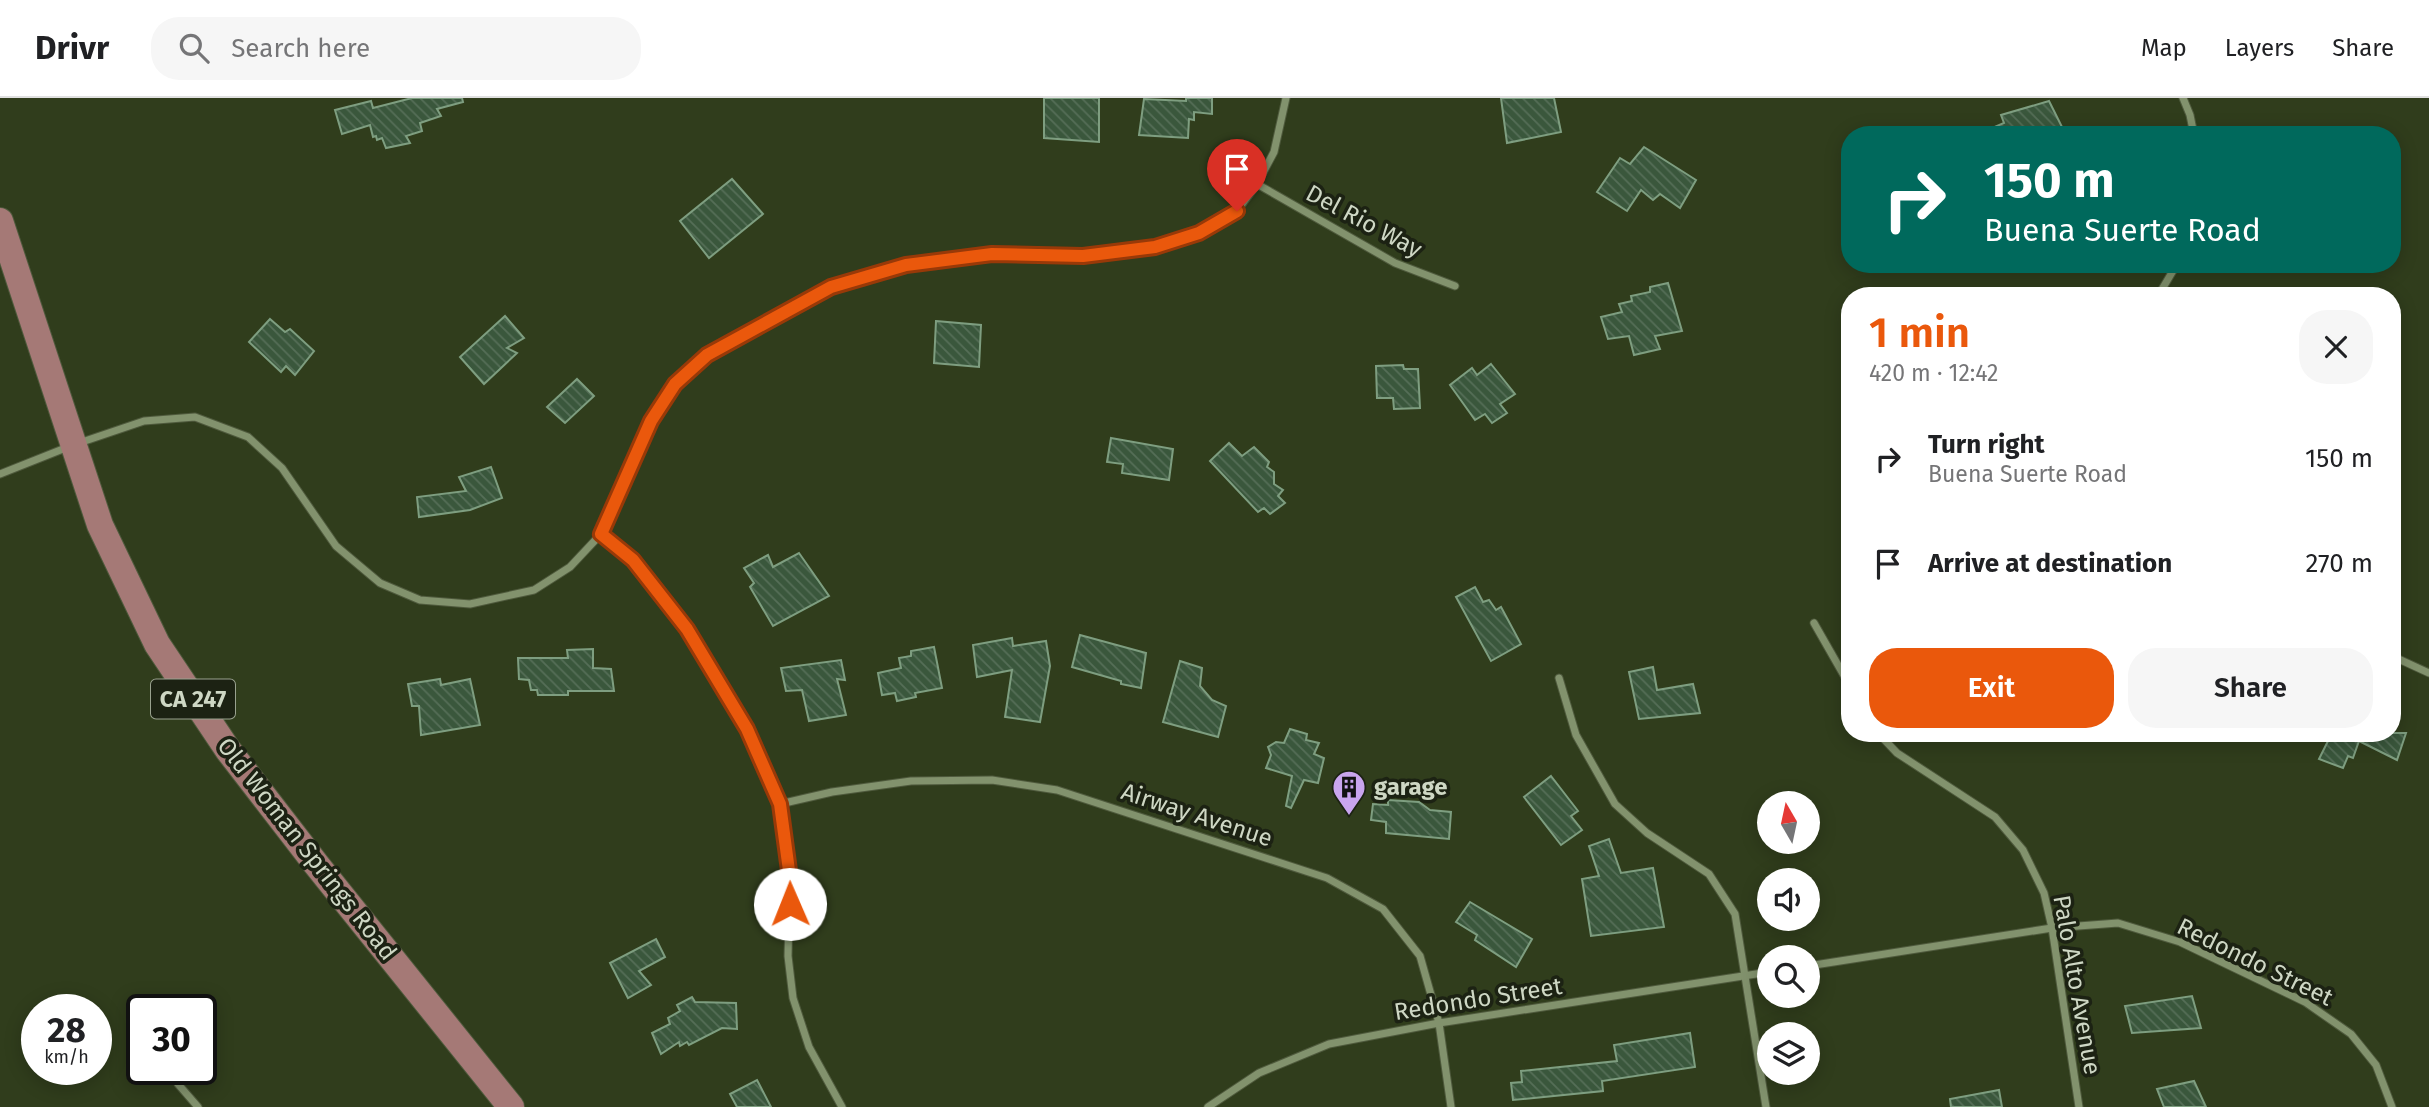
<!DOCTYPE html>
<meta charset="utf-8">
<style>
:root{--surface:#fff;--page:#f6f6f6;--text:#202124;--muted:#757577;--line:#e0e0e0;--accent:#ea580c}
body{margin:0;font-family:"Fira Sans",sans-serif;background:var(--page);color:var(--text);height:100vh;display:flex;flex-direction:column;font-size:26px;white-space:nowrap}
*{box-sizing:border-box;margin:0}
p{font-size:23px;color:var(--muted)}
.icon{flex:none;width:38px;height:38px;fill:none;stroke:currentColor;stroke-width:2;stroke-linecap:round;stroke-linejoin:round}
.map{position:relative;flex:1;overflow:hidden}
.side{position:absolute;left:1841px;top:189px;width:560px;height:455px;display:flex;flex-direction:column;background:var(--surface);border-radius:28px;box-shadow:0 4px 18px #0003}
.side>*{flex:none}
.guide{position:absolute;left:1841px;top:28px;width:560px;height:147px;border-radius:28px;box-shadow:0 4px 18px #0003;background:#00695c;color:#fff;overflow:hidden}
.needle{width:46px;rotate:351deg}
.tools{position:absolute;left:1757px;top:693px;display:grid;gap:14px}
.tools a{display:grid;place-items:center;width:63px;height:63px;border-radius:50%;background:var(--surface);box-shadow:0 4px 18px #0003;font-size:35px}
.speed{position:absolute;left:21px;top:896px;display:flex;gap:14px;font-size:35px;font-weight:700;text-align:center}
.speed>*{display:grid;place-content:center;width:91px;height:91px;border-radius:50%;background:var(--surface);box-shadow:0 4px 18px #0003;line-height:1}
.speed small{font-size:18px;font-weight:400}
.speed .limit{border:4px solid #111;border-radius:10px;background:#fff;color:#111}
.pin{position:absolute;display:grid;place-items:center;width:60px;height:60px;color:#fff;margin:-72px -30px;border-radius:50% 50% 50% 0;rotate:-45deg;box-shadow:0 0 7px #0007}
.pin .icon{rotate:45deg}
.me{position:absolute;width:77px;margin:-38px;rotate:359deg;stroke-linejoin:round;filter:drop-shadow(0 0 5px #0008)}
.turn{display:flex;align-items:center;gap:24px;height:147px;padding:0 28px;font-size:32px}
.turn .icon{width:91px;height:91px;stroke-width:2.5}
.turn b{display:block;font-size:49px;line-height:60px}
.round{display:grid;place-items:center;flex:none;width:74px;height:74px;border-radius:28px;background:var(--page)}
.summary{display:flex;align-items:center;justify-content:space-between;height:119px;padding:0 28px}
h1{font-size:42px;font-weight:600;line-height:52px;color:var(--accent)}
.button{display:flex;gap:14px;margin-top:auto;padding:14px 28px}
.button a{flex:1;height:80px;border-radius:28px;background:var(--accent);color:#fff;font-size:28px;font-weight:600;line-height:80px;text-align:center}
.button a+a{background:var(--page);color:var(--text)}
ul{padding:0;list-style:none}
li{display:flex;align-items:center;gap:21px;height:105px;padding:0 28px}
li div{flex:1}
li b{display:block;font-size:26px}
li em{font-style:normal}
header{display:flex;align-items:center;gap:42px;box-sizing:border-box;height:98px;padding:0 35px;background:var(--surface);border-bottom:2px solid var(--line)}
header strong{font-size:33px}
nav{display:flex;gap:38px;margin-inline-start:auto;font-size:24px}
.search{width:490px;height:63px;background:var(--page);display:flex;align-items:center;gap:18px;box-sizing:border-box;padding:0 24px;border-radius:28px;color:var(--muted);font-size:26px}
.map>svg:first-child{display:block}
.building{fill:url(#building-back-hatch);stroke:#7e9e80;stroke-width:2}
.lines{fill:none;stroke-linecap:round;stroke-linejoin:round}
.street-casing{stroke:#4f5a3d;stroke-width:9}
.primary-casing{stroke:#4f5a3d;stroke-width:28}
.street{stroke:#82926d;stroke-width:7}
.primary{stroke:#a57976;stroke-width:26}
.route-casing{stroke:#983908;stroke-width:18}
.route{stroke:#ea580c;stroke-width:12}
.labels{text-anchor:middle;dominant-baseline:central;stroke-width:7;stroke-linejoin:round;paint-order:stroke}
.shield{fill:#1c2213;stroke:#99a18f;stroke-width:2}
.shield-label{font-size:23px;font-weight:bold;fill:#ced7c4}
.street-label{font-size:24px;fill:#ced7c4;stroke:#1c2213}
.poi-label{font-size:24px;font-weight:bold;fill:#ced7c4;stroke:#1c2213;text-anchor:start}
</style>
<header>
<strong>Drivr</strong>
<div class="search"><svg class="icon" aria-label="search" viewBox="0 0 24 24"><circle cx="10" cy="10" r="6"/><path d="M15 15l6 6"/></svg>Search here</div>
<nav><a>Map</a><a>Layers</a><a>Share</a></nav>
</header>
<div class="map">
<svg width="2429" height="1009" viewBox="0 0 2429 1009">
<defs>
<pattern id="building-back-hatch" width="6" height="6" patternUnits="userSpaceOnUse" patternTransform="scale(1.75)"><rect width="6" height="6" fill="#3a573c"/><path d="M-1 5l2 2M0 0l6 6M5-1l2 2" fill="none" stroke="#556e57"/></pattern>
</defs>
<rect width="100%" height="100%" fill="#303d1c"/>
<g class="building">
<path d="M412,0H462L463,4L437,11L441,18L420,25L422,33L406,38L410,45L386,50L382,40L377,42L376,38L373,39L370,27L342,36L335,12L371,3L373,10Z"/>
<path d="M1044,0H1099V44L1044,40Z"/>
<path d="M1186,0H1212V16L1194,14V22L1189,21L1188,40L1139,37L1144,1L1186,3Z"/>
<path d="M1501,0H1554L1561,34L1507,45Z"/>
<path d="M2049,3L2062,29L2043,37H1976L2004,25L2001,17Z"/>
<path d="M1644,49L1696,82L1680,110L1660,96L1653,102L1641,92L1627,113L1597,94L1620,60L1630,66Z"/>
<path d="M732,81L763,116L709,160L680,123Z"/>
<path d="M1668,185L1682,233L1655,238L1660,251L1634,257L1629,238L1608,241L1601,219L1622,214L1619,206L1632,203L1631,198L1650,194V189Z"/>
<path d="M505,218L524,240L507,250L517,255L484,286L460,259Z"/>
<path d="M270,221L285,234L290,231L314,253L295,277L286,268L281,274L249,244Z"/>
<path d="M936,223L981,227L979,269L934,265Z"/>
<path d="M1491,266L1515,296L1500,306L1507,315L1492,325L1485,316L1475,322L1450,287L1472,270L1477,277Z"/>
<path d="M1403,267L1404,271H1418L1420,310L1394,311L1393,300H1377L1376,268Z"/>
<path d="M577,281L594,298L565,325L547,309Z"/>
<path d="M1111,340L1173,351L1169,382L1122,375L1123,366L1107,364Z"/>
<path d="M1229,345L1242,358L1254,349L1269,364L1267,369L1274,374V386L1283,392L1278,398L1285,405L1270,416L1264,410L1258,414L1210,363Z"/>
<path d="M491,369L502,400L470,412L419,419L417,399L466,393L459,379Z"/>
<path d="M799,455L829,498L773,528L750,489L754,485L744,470L768,457L773,469Z"/>
<path d="M1475,489L1483,504L1489,502L1496,512L1501,509L1521,546L1491,563L1456,499Z"/>
<path d="M1080,537L1146,555L1141,590L1121,586V583L1072,569Z"/>
<path d="M1012,540L1013,548L1046,543L1050,568L1040,624L1005,619L1012,572L977,579L973,547Z"/>
<path d="M934,549L942,590L915,595L916,599L897,603L895,595L882,597L878,575L901,570L899,560L911,558V553Z"/>
<path d="M593,551V570L611,571L614,593H568V597H538L537,592H531L529,582L519,581L518,560H568L567,552Z"/>
<path d="M841,562L845,582L837,581L846,617L809,623L802,592L786,593L781,570Z"/>
<path d="M1180,563L1202,570L1200,588L1212,602L1226,608L1218,639L1163,624Z"/>
<path d="M1653,569L1657,592L1693,586L1700,615L1639,621L1629,574Z"/>
<path d="M440,581L441,587L470,581L480,627L421,637L419,608H412L408,586Z"/>
<path d="M1290,631L1307,636L1306,642L1319,645L1314,656L1324,660L1318,685L1304,682L1291,710L1286,708L1292,678L1266,670L1271,657L1268,649L1276,644L1284,645Z"/>
<path d="M2332,635H2406L2397,662L2359,643L2353,660L2348,658L2343,670L2319,661Z"/>
<path d="M1551,678L1578,713L1571,718L1582,732L1561,747L1524,699Z"/>
<path d="M1388,702L1419,704L1430,712L1451,714L1449,741L1386,735V724L1371,722L1373,706L1388,707Z"/>
<path d="M1609,741L1621,775L1653,770L1664,829L1591,838L1582,781L1599,778L1589,748Z"/>
<path d="M1470,804L1532,841L1516,869L1475,842L1477,837L1456,824Z"/>
<path d="M656,841L665,859L639,873L651,887L628,900L610,865Z"/>
<path d="M2192,898L2201,930L2132,935L2125,908Z"/>
<path d="M692,899L695,904L736,905L737,931L722,930L689,947L687,944L680,948L679,944L661,956L652,935L670,926L668,920L680,913L677,907Z"/>
<path d="M1690,935L1695,969L1602,983L1603,993L1513,1002L1511,985L1522,984L1521,973L1617,963L1614,947Z"/>
<path d="M757,982L771,1009H737L730,996Z"/>
<path d="M2194,983L2206,1009H2164L2157,991Z"/>
<path d="M1999,992L2002,1009H1951L1950,1001Z"/>
</g>
<g class="lines">
<defs>
<g id="street">
<path d="M2183,0L2190,17L2194,37"/>
<path d="M1257,86L1395,165L1455,188"/>
<path d="M2158,198L2177,166"/>
<path d="M79,345L144,323L195,319L248,339L282,370L336,448L380,485L420,502L470,506L534,492L570,469L601,436L651,323L675,286L707,257L831,189L906,167L992,156L1083,158L1155,149L1199,135L1237,113L1257,86L1274,54L1286,0"/>
<path d="M0,376L68,349"/>
<path d="M601,436L633,462L687,531L747,631L780,706L790,780L788,858L793,900L809,949L842,1009"/>
<path d="M1814,525L1850,588"/>
<path d="M2392,558L2429,575"/>
<path d="M1559,580L1576,637L1615,706L1647,735L1709,776L1735,816L1766,1009"/>
<path d="M1878,635L1897,655L1995,719L2023,752L2044,795L2052,830L2079,1009"/>
<path d="M780,706L832,694L911,683L992,682L1057,692L1327,780L1383,811L1420,858L1439,925L1451,1009"/>
<path d="M1808,868L2052,830L2118,825L2180,844L2305,904L2351,936L2376,967L2392,1009"/>
<path d="M178,986L198,1009"/>
<path d="M1208,1009L1259,975L1329,946L1439,925L1769,874"/>
</g>
<path id="primary" d="M0,123L100,427L157,546L228,652L316,766L511,1009"/>
</defs>
<use href="#street" class="street-casing"/>
<use href="#primary" class="primary-casing"/>
<use href="#street" class="street"/>
<use href="#primary" class="primary"/>
</g>
<g class="lines">
<defs>
<path id="route" d="M790,806V780L780,706L747,631L687,531L633,462L601,436L651,323L675,286L707,257L831,189L906,167L992,156L1083,158L1155,149L1199,135L1237,113"/>
</defs>
<use href="#route" class="route-casing"/>
<use href="#route" class="route"/>
</g>
<defs>
<symbol id="building-pin" viewBox="-11 -11 22 30"><path d="M0 17L-7.5 6A9.5 9.5 0 1 1 7.5 6Z" fill="#c9a5ee" stroke="#1c2213"/><path d="M-4-6H4V6H1V3H-1V6H-4ZM-2.5-4.3h1.7v1.8h-1.7ZM.8-4.3h1.7v1.8H.8ZM-2.5-1h1.7V.8h-1.7ZM.8-1h1.7V.8H.8Z" fill="#111"/></symbol>
</defs>
<g fill-rule="evenodd">
<use href="#building-pin" x="1330" y="670" width="38" height="52"/>
</g>
<g class="labels">
<rect class="shield" x="151" y="581.5" width="84" height="39" rx="5"/>
<g class="shield-label">
<text x="193" y="601">CA 247</text>
</g>
<g class="street-label">
<text transform="translate(1364 123) rotate(28)">Del Rio Way</text>
<text transform="translate(1197 717) rotate(18)">Airway Avenue</text>
<text transform="translate(307 751) rotate(52)">Old Woman Springs Road</text>
<text transform="translate(2255 864) rotate(26)">Redondo Street</text>
<text transform="translate(2077 887) rotate(80)">Palo Alto Avenue</text>
<text transform="translate(1478 901) rotate(-9)">Redondo Street</text>
</g>
<g class="poi-label">
<text x="1374" y="689">garage</text>
</g>
</g>
</svg>
<div class="tools">
<a><svg class="needle" viewBox="-14 -14 28 28"><path d="M0-13l5 13h-10z" fill="#e53935"/><path d="M0 13l5-13h-10z" fill="#757577"/></svg></a>
<a><svg class="icon" aria-label="sound" viewBox="0 0 24 24"><path d="M4 9h4l5-4v14l-5-4H4zM17 9q2 3 0 6"/></svg></a>
<a><svg class="icon" aria-label="search" viewBox="0 0 24 24"><circle cx="10" cy="10" r="6"/><path d="M15 15l6 6"/></svg></a>
<a><svg class="icon" aria-label="layers" viewBox="0 0 24 24"><path d="M12 4l9 5-9 5-9-5zM3 14l9 5 9-5"/></svg></a>
</div>
<div class="speed"><div>28<small>km/h</small></div><div class="limit">30</div></div>
<div class="pin" style="left:1237px;top:113px;background:#d93025"><svg class="icon" aria-label="arrive" viewBox="0 0 24 24"><path d="M6 21V4h12l-3 4 3 4H6"/></svg></div>
<svg class="me" style="left:790px;top:806px" viewBox="-20 -20 40 40"><circle r="19" fill="#fff"/><path d="M0-13L10 11 0 6-10 11z" fill="#ea580c"/></svg>
<div class="guide">
<div class="turn"><svg class="icon" aria-label="right" viewBox="0 0 24 24"><path d="M7 20v-9h11M14 6l5 5-5 5"/></svg><div><b>150 m</b>Buena Suerte Road</div></div>
</div>
<section class="side">
<div class="summary"><div><h1>1 min</h1><p>420 m · 12:42</p></div><a class="round"><svg class="icon" aria-label="close" viewBox="0 0 24 24"><path d="M6 6l12 12M18 6L6 18"/></svg></a></div>
<ul>
<li><svg class="icon" aria-label="right" viewBox="0 0 24 24"><path d="M7 20v-9h11M14 6l5 5-5 5"/></svg><div><b>Turn right</b><p>Buena Suerte Road</p></div><em>150 m</em></li>
<li><svg class="icon" aria-label="arrive" viewBox="0 0 24 24"><path d="M6 21V4h12l-3 4 3 4H6"/></svg><div><b>Arrive at destination</b></div><em>270 m</em></li>
</ul>
<div class="button"><a>Exit</a><a>Share</a></div>
</section>
</div>
